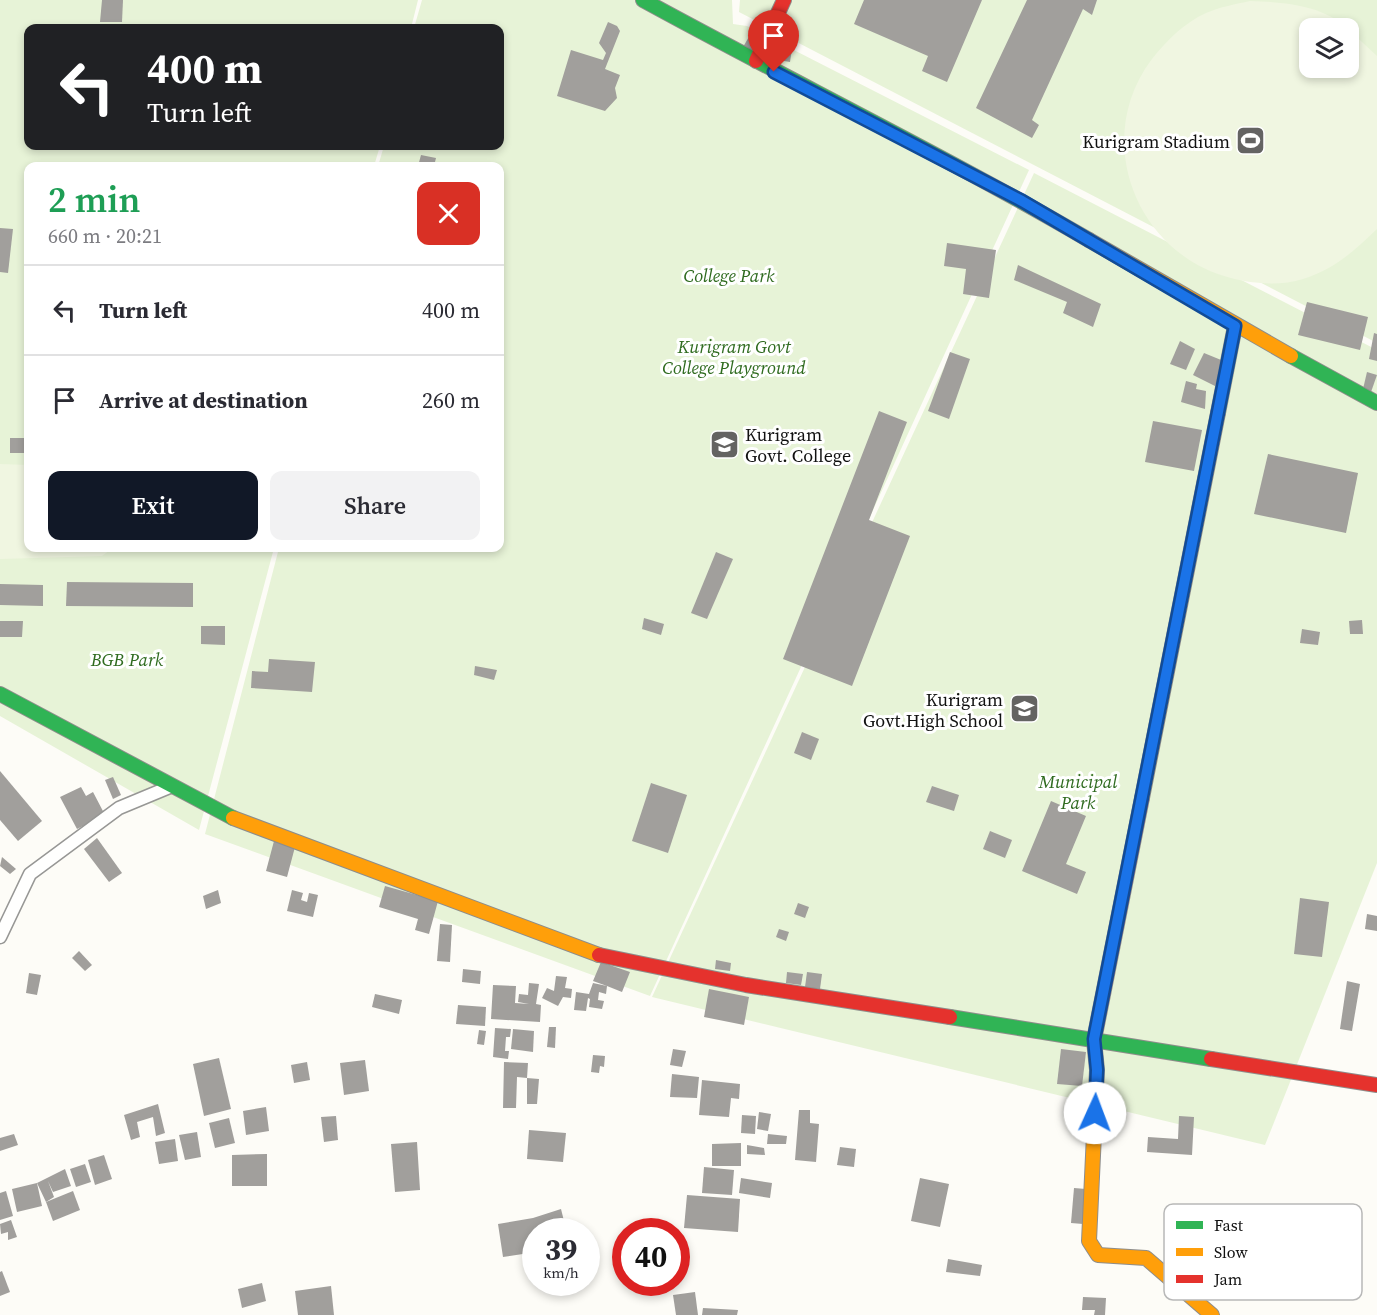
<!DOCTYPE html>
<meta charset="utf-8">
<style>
:root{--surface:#fff;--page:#f2f2f3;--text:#2b2b33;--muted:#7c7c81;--line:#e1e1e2;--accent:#111827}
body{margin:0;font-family:"Source Serif 4",serif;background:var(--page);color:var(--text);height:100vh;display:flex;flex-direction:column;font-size:22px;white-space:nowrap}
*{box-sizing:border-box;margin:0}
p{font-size:20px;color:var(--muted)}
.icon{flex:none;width:33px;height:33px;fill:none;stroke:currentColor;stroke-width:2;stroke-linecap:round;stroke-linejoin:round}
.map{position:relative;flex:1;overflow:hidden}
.sheet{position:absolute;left:24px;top:162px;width:480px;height:390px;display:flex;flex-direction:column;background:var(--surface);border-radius:12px;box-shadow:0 3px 9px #0003}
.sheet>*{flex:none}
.banner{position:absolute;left:24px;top:24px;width:480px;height:126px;border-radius:12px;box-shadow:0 3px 9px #0003;background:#202124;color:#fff;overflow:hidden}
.buttons{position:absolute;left:1299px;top:18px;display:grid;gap:12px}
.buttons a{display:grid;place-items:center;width:60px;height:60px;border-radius:12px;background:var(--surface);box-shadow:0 3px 9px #0003;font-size:30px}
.speed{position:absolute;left:522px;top:1218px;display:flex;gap:12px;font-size:30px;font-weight:700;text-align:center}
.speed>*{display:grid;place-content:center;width:78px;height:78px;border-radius:50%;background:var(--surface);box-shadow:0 3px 9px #0003;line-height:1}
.speed small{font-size:15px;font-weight:400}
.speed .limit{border:9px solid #d22;background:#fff;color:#111}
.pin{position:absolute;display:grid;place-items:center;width:51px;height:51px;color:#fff;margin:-62px -26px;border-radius:50% 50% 50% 0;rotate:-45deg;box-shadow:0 0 6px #0007}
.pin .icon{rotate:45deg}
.me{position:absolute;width:66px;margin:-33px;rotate:2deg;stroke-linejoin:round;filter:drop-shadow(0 0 4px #0008)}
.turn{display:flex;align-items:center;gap:21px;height:126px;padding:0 24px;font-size:27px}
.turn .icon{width:78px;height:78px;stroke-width:2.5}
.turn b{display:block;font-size:42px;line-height:51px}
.round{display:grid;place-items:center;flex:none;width:63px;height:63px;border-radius:12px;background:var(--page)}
.head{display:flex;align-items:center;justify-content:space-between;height:102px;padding:0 24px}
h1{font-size:36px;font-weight:600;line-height:45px;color:#1e9e55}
.primary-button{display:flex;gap:12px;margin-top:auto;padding:12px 24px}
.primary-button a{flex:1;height:69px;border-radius:12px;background:var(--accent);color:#fff;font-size:24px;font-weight:600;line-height:69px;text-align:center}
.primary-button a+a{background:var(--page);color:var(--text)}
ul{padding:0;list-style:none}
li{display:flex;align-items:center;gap:18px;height:90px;padding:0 24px;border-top:2px solid var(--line)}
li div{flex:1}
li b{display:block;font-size:22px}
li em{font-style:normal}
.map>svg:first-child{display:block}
.green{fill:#e7f3d7;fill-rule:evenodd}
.pitch{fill:#f0f6e1}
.building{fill:#a19f9c}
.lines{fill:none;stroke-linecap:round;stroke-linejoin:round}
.street-casing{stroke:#979795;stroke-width:15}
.fast-casing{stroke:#8e8d8b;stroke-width:16}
.slow-casing{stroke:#8e8d8b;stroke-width:16}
.jam-casing{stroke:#8e8d8b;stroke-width:16}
.street{stroke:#fffffe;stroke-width:12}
.fast{stroke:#30b455;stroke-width:14}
.slow{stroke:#ff9f0a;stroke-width:14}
.jam{stroke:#e5322d;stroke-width:14}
.route-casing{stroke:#114b97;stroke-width:15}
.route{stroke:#1a73e8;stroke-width:10}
.labels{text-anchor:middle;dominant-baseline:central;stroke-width:6;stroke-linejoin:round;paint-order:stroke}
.poi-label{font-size:18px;fill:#111;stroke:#fff;text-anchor:end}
.park-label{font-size:18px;font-style:italic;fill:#2f6b1f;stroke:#fff}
.key{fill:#fff;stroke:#b8b8b8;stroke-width:1.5}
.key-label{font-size:16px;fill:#111}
</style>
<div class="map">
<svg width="1377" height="1315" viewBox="0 0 1377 1315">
<rect width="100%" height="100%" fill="#fdfcf7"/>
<g class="green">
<path d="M0,0H418L411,28H28V146H380L374,166H28V548H274L199,830L0,716Z"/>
<path d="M422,0H732L733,24L747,26L1029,170L650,996L205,834L279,548H500V166H378L384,146H500V28H414Z"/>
<path d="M740,0H1377V343L739,12ZM1310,28H1348V68H1310Z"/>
<path d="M1034,173L1377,350V863L1265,1145L652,997Z"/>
</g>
<g class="pitch">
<path d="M1250,1C1285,2 1321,5 1348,28H1310V68H1348V29L1377,56V229C1354,251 1335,269 1303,279C1281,286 1253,284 1231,278C1136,254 1091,139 1152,59C1166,41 1184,23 1206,13C1220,7 1236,4 1250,1Z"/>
<path d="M0,464L28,465V548H113L102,556L0,559Z"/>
</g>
<g class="building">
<path d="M102,0H123L122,22H100Z"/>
<path d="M864,0H982L947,82L922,71L928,56L854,24Z"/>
<path d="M1027,0H1097L1092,15L1083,9L1032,120L1039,125L1032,138L976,108Z"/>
<path d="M608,22L617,26L620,31L605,69L620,75L615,88L617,98L605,111L557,96L571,50L603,60L606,53L599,43Z"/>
<path d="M753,30L761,37L754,55L743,47Z"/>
<path d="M785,44L792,49L790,62L778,60Z"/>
<path d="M421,155L436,158L434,166H418Z"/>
<path d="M0,228L13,229L8,273L0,272Z"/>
<path d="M947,243L996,250L989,298L963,294L966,269L944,266Z"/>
<path d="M1018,265L1101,304L1093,327L1063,313L1067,302L1014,280Z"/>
<path d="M1307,302L1368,317L1360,350L1298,335Z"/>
<path d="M1374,333L1377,334V361L1369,359Z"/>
<path d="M1180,341L1195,349L1186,370L1170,364Z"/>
<path d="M950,352L970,359L949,419L928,411Z"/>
<path d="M1204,353L1226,362L1215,386L1193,375Z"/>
<path d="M1367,372L1377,375L1371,392L1363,389Z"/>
<path d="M1186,381L1197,384L1196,389L1206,391L1205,409L1181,402Z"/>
<path d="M879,411L907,422L869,520L910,536L852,686L783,659Z"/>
<path d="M1153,421L1202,430L1194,471L1145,462Z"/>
<rect x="10" y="438" width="14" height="15"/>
<path d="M1268,454L1358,473L1346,533L1254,514Z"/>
<path d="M716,552L733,559L707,619L691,613Z"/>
<path d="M67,582L193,583V607L66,606Z"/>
<path d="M0,584L43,585V606L0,605Z"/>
<path d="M644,618L664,624L661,635L642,629Z"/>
<path d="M1362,620L1363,634H1350L1349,621Z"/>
<path d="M0,621H23L22,637H0Z"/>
<path d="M201,626H225V645L201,644Z"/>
<path d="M1302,629L1320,632L1318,645L1300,643Z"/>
<path d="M269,659L315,662L312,692L251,688L252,671L268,672Z"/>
<path d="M475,666L497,670L494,680L474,675Z"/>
<path d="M802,732L819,739L811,760L794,753Z"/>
<path d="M0,771L42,821L18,841L0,820Z"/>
<path d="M113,777L121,795L113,799L105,780Z"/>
<path d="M651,783L687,795L668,853L632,841Z"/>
<path d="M932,786L959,795L954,811L926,802Z"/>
<path d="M81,787L86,796L93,792L105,815L77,829L60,797Z"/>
<path d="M1051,801L1086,816L1066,864L1086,872L1077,894L1022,871Z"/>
<path d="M990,831L1012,840L1005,858L983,849Z"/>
<path d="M97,838L122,873L109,882L84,849Z"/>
<path d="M274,841L295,847L287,877L266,871Z"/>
<path d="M2,857L16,869L10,874L0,866Z"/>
<path d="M385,886L438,901L429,934L415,930L418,919L379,907Z"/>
<path d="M218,890L221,903L206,909L203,896Z"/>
<path d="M292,890L303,893L301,900L307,902L309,893L318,895L313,917L287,911Z"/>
<path d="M1300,898L1329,902L1322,957L1294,954Z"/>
<path d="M798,903L809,907L805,918L794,914Z"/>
<path d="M1367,914L1377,916V931L1365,929Z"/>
<path d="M440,924L452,925L450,962L437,961Z"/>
<path d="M779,929L789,932L786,941L776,937Z"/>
<path d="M79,951L92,965L85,971L72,958Z"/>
<path d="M716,960L731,963L730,971L715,969Z"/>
<path d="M601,962L630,972L622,992L607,986L606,994L599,992L598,1000L604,1001L602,1009L589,1007L590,999L588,998L586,1011L574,1010L576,992L589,994L593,983L607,986L593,981Z"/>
<path d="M463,969L481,971L480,984L462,982Z"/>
<path d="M787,972L803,974L801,985L786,983Z"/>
<path d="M807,972L822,974L820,989L805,987Z"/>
<path d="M29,973L41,975L37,995L26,993Z"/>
<path d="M556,976L567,977L565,988L572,989L571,998L563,997L558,1006L542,998L547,988L554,991Z"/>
<path d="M1347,981L1360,984L1352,1031L1340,1029Z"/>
<path d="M529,983L539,984L536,1004L541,1005L540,1022L491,1019L493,985L516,986L515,1003L529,1004L518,1002L519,994L528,995Z"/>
<path d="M709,989L749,997L744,1025L704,1017Z"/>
<path d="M375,994L402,1000L399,1014L372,1007Z"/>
<path d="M458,1005L486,1007L485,1026L456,1024Z"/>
<path d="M549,1027H556L555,1048L547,1047Z"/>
<path d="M495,1028L511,1029L510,1037H506L505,1051H509L508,1059L493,1057Z"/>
<path d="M513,1029L534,1031L533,1052L511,1049Z"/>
<path d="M479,1030L486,1031L484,1045L477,1044Z"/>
<path d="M673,1049L686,1051L682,1067L670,1065Z"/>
<path d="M1061,1049L1086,1052L1082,1086L1057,1084Z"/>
<path d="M593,1055L605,1056L604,1067L600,1066L599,1073L591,1072Z"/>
<path d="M219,1058L231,1109L204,1116L193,1064Z"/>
<path d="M365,1060L369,1091L344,1095L340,1063Z"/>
<path d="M307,1062L310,1080L294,1083L291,1065Z"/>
<path d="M504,1062L528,1063L527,1078L539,1079L537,1104H527V1078L517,1077L516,1108H503Z"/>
<path d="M672,1074L699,1077L697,1098L670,1097Z"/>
<path d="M702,1080L740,1084L739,1099L731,1098L729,1117L699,1115Z"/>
<path d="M158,1104L165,1133L156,1136L153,1117L137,1122L140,1137L131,1140L124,1115Z"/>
<path d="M266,1107L269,1131L246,1135L243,1111Z"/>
<path d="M799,1110H810V1123L819,1124L816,1162L795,1160Z"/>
<path d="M759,1112L771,1114L768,1131L757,1129Z"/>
<path d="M742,1115L756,1116L755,1134L741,1133Z"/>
<path d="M336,1116L338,1140L324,1142L321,1117Z"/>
<path d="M1179,1116L1194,1117L1192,1155L1147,1152L1148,1137L1178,1139Z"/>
<path d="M229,1118L235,1143L215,1148L209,1123Z"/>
<path d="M529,1130L566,1133L563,1162L527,1159Z"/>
<path d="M197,1132L201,1157L185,1160L179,1135Z"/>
<path d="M14,1134L18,1145L0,1151V1138Z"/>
<path d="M768,1134L787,1136L786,1144H767Z"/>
<path d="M175,1139L178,1161L159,1164L155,1142Z"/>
<path d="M417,1142L420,1190L395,1192L391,1144Z"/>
<path d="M741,1143V1166H712V1144Z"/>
<path d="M747,1145L764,1148L765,1155L747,1154Z"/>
<path d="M840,1147L856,1149L854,1167L837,1165Z"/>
<path d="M267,1154V1186H232V1155Z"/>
<path d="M104,1155L112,1179L95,1185L88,1160Z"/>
<path d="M85,1164L91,1182L76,1187L70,1169Z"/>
<path d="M704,1167L734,1170L732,1195L702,1193Z"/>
<path d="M65,1169L71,1186L53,1192L48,1181L54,1197L46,1202L37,1183Z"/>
<path d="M741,1178L772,1183L770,1198L739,1193Z"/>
<path d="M920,1178L949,1184L940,1227L911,1221Z"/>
<path d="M37,1183L42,1206L17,1212L12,1189Z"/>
<path d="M1074,1188L1086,1189L1083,1224L1071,1223Z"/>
<path d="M6,1191L13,1216L0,1220V1193Z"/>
<path d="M73,1191L80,1210L53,1221L46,1202Z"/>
<path d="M687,1195L740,1199L738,1232L684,1228Z"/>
<path d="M561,1209L566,1229L535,1232L534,1227L536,1252L503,1257L498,1224L533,1218Z"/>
<path d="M11,1220L17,1237L8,1240V1232L1,1234L0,1224Z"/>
<path d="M948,1259L982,1265L980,1276L946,1272Z"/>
<path d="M2,1271L10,1292L0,1296V1272Z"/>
<path d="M262,1283L266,1301L242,1308L238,1289Z"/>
<path d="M331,1286L334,1315H298L295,1291Z"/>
<path d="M695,1292L698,1315H676L673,1295Z"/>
<path d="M1083,1297L1106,1298L1105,1315H1094L1095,1310H1082Z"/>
<path d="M703,1308L738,1310L737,1315H702Z"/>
</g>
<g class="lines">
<defs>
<path id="street" d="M0,937L30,874L119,808L172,786"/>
<g id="fast">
<path d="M643,0C791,81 943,155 1089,240"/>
<path d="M1291,356L1377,403"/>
<path d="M1218,413L1235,326"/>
<path d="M0,694L233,818"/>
<path d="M950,1017L1211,1059"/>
</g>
<g id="slow">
<path d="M1089,240L1291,356"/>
<path d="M1142,798L1218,413"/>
<path d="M233,818L599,955"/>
<path d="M1094,1040L1097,1070L1089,1241L1098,1255L1146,1258L1212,1315"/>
</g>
<g id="jam">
<path d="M756,61L784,0"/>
<path d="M599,955L746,985L950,1017"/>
<path d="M1094,1040L1142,798"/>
<path d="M1211,1059L1377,1085"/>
</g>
</defs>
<use href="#street" class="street-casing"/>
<use href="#fast" class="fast-casing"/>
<use href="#slow" class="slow-casing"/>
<use href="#jam" class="jam-casing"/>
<use href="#street" class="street"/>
<use href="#fast" class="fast"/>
<use href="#slow" class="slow"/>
<use href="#jam" class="jam"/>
</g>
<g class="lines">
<defs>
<path id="route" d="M774,72L1022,201L1235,326L1094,1039L1097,1070L1095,1113"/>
</defs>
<use href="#route" class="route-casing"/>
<use href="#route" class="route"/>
</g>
<defs>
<symbol id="stadium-square" viewBox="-11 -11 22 22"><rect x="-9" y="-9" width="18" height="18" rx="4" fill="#646362" stroke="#fff"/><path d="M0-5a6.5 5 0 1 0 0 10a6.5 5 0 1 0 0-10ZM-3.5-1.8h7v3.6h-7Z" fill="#fff"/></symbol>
<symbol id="university-square" viewBox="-11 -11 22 22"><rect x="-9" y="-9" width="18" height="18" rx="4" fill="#646362" stroke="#fff"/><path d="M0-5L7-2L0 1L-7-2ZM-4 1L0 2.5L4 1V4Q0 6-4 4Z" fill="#fff"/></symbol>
<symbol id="school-square" viewBox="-11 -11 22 22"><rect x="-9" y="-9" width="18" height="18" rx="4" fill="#646362" stroke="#fff"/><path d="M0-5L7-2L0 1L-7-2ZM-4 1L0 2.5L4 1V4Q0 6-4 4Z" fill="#fff"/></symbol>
</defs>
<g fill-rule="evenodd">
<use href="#stadium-square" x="1234" y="124" width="33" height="33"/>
<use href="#university-square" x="708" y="428" width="33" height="33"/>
<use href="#school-square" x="1008" y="692" width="33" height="33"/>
</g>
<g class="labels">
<g class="poi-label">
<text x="1230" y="141">Kurigram Stadium</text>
<text x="745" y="434" text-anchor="start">Kurigram<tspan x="745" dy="21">Govt. College</tspan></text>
<text x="1003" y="699">Kurigram<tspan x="1003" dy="21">Govt.High School</tspan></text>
</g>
<g class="park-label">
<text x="729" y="275">College Park</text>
<text x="734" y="346">Kurigram Govt<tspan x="734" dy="21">College Playground</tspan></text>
<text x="127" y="659">BGB Park</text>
<text x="1078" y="781">Municipal<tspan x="1078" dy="21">Park</tspan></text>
</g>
</g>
<rect x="1164" y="1204" width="198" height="96" rx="9" class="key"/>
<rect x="1176" y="1221" width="27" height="8" fill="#30b455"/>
<rect x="1176" y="1248" width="27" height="8" fill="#ff9f0a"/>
<rect x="1176" y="1275" width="27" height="8" fill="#e5322d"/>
<g class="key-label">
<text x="1214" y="1231">Fast</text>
<text x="1214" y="1258">Slow</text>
<text x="1214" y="1285">Jam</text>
</g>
</svg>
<div class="buttons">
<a><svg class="icon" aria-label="layers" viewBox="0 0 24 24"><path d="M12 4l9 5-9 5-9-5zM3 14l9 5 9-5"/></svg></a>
</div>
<div class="speed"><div>39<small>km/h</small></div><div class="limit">40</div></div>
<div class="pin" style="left:774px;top:72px;background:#d93025"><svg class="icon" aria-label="arrive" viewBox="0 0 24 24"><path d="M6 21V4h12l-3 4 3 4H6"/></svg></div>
<svg class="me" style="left:1095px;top:1113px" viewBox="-20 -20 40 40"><circle r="19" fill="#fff"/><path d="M0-13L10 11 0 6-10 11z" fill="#1a73e8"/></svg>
<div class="banner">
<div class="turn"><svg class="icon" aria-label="left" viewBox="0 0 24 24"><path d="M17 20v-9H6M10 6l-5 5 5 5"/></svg><div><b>400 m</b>Turn left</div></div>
</div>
<section class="sheet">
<div class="head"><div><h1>2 min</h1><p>660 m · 20:21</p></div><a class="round" style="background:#d93025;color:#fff"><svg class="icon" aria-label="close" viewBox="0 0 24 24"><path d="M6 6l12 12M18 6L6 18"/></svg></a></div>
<ul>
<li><svg class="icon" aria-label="left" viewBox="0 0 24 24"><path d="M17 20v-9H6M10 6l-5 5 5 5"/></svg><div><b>Turn left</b></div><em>400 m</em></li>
<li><svg class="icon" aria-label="arrive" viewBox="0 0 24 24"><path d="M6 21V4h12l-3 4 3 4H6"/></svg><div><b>Arrive at destination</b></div><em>260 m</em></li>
</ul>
<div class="primary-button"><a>Exit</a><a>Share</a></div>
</section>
</div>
